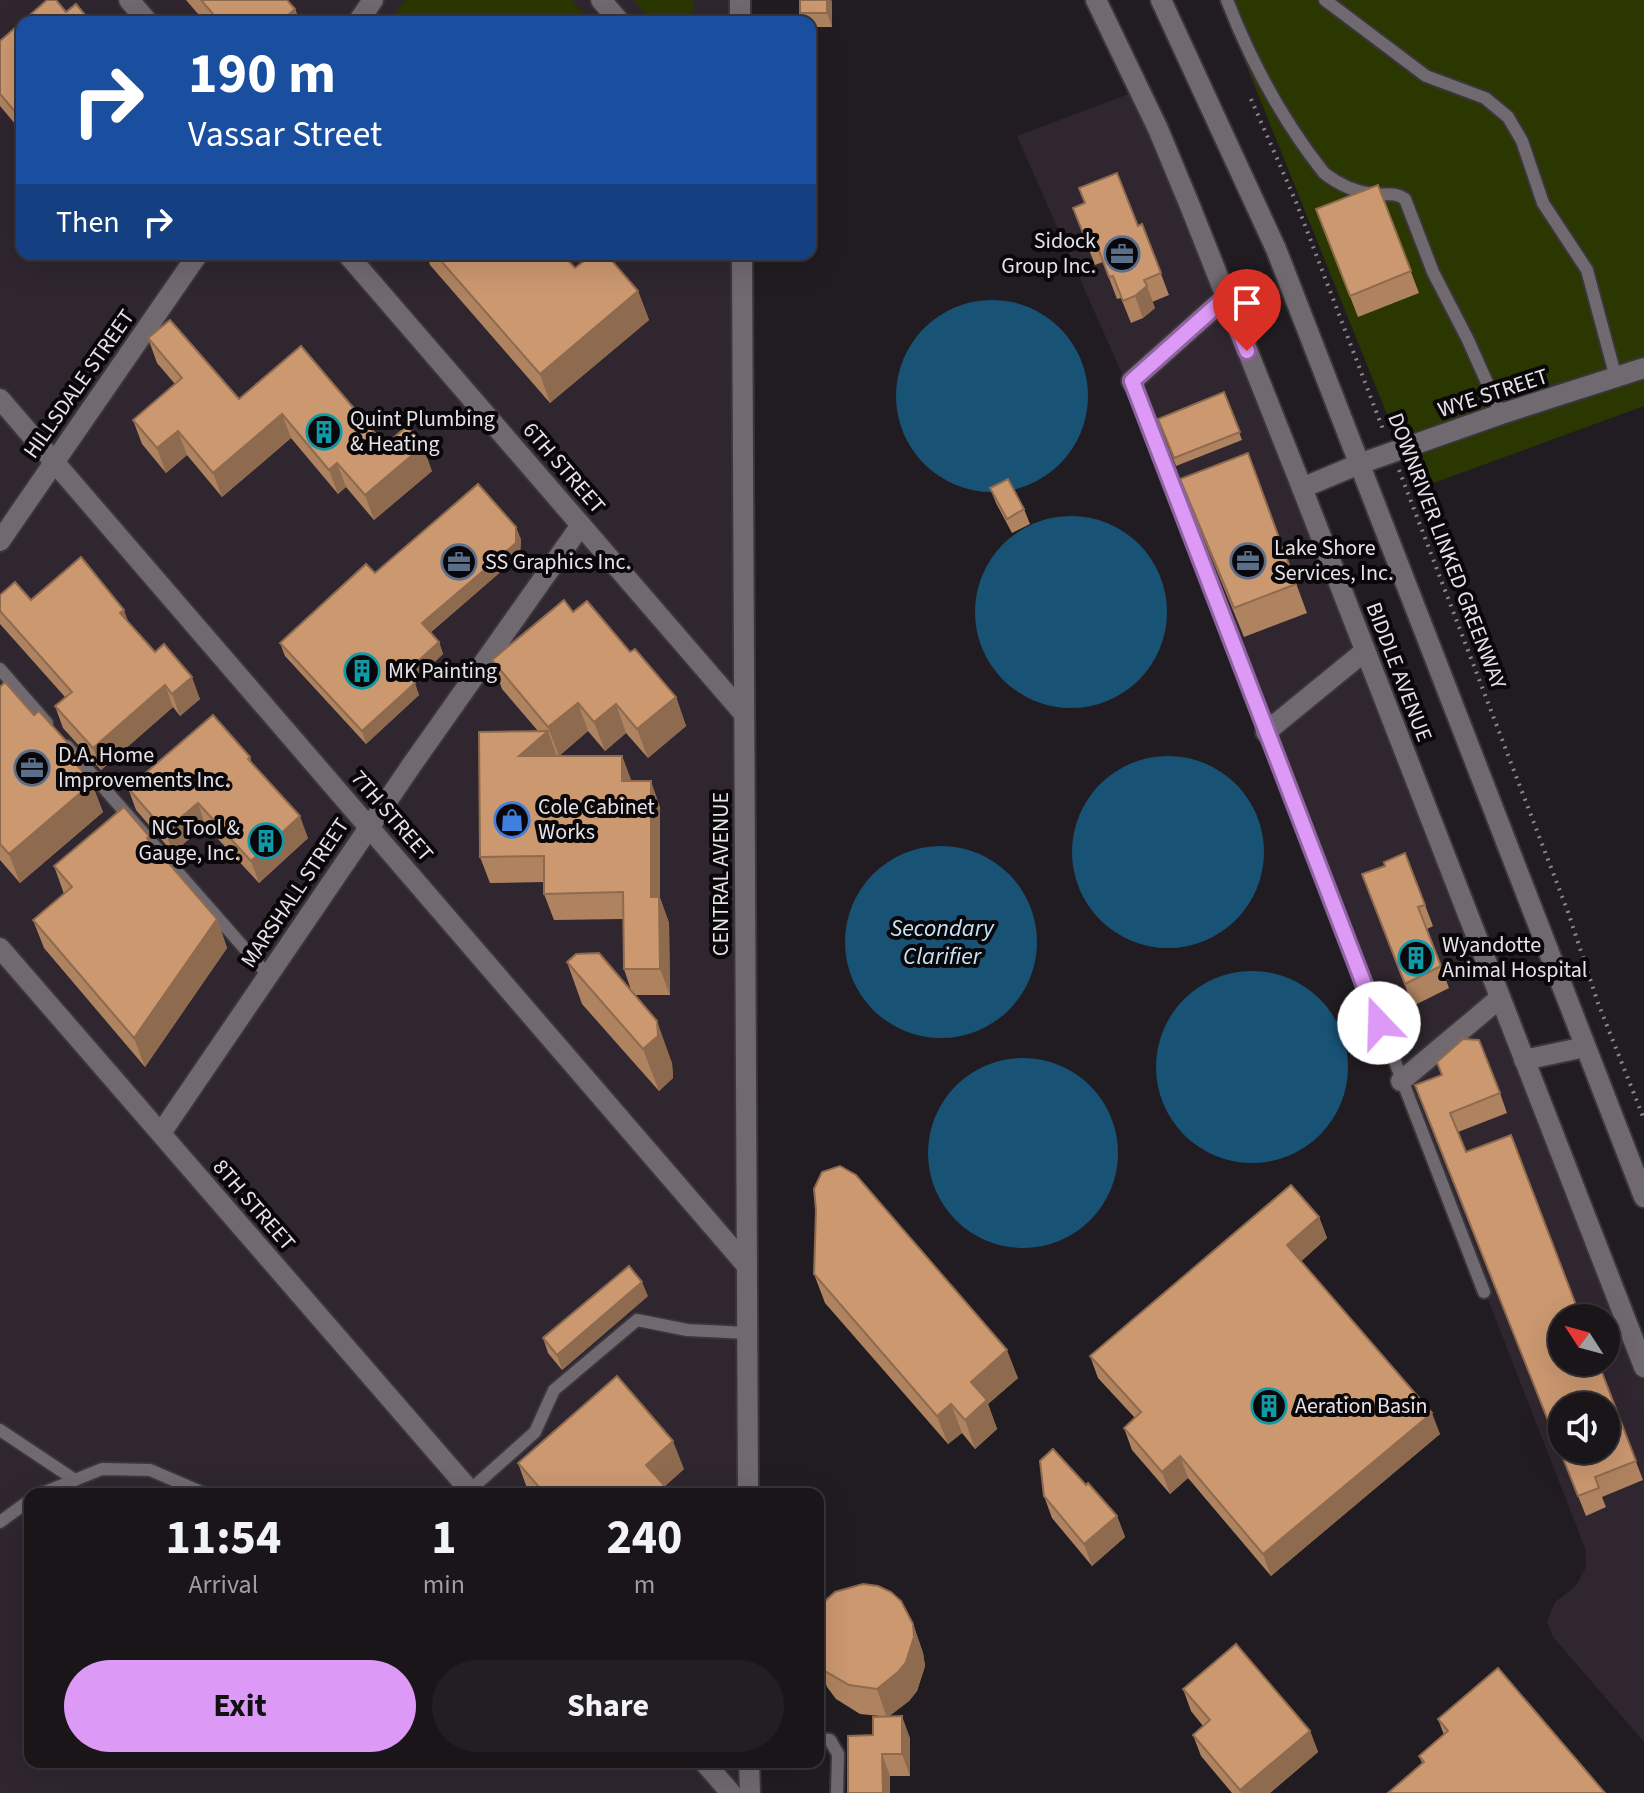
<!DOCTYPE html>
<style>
:root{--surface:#191519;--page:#221e22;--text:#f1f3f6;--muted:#9f9fa2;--line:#373438;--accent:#dc99f5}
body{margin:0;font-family:"Source Sans 3",sans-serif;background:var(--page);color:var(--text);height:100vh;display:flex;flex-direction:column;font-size:30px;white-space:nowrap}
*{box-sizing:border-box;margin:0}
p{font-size:26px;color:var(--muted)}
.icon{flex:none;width:44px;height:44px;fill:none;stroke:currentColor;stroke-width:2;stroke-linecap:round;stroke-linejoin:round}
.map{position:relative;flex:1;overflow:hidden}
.details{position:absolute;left:24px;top:1488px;width:800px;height:280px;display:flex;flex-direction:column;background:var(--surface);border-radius:16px;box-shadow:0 8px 32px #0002,0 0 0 2px var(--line)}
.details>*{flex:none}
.top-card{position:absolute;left:16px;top:16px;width:800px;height:244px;border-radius:16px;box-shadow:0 8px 32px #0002,0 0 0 2px var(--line);background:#1a4fa0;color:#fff;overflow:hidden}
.needle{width:52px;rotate:306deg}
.fabs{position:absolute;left:1548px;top:1304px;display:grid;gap:16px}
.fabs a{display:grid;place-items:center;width:72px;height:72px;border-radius:50%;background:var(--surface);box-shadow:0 8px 32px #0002,0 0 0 2px var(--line);font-size:40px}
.pin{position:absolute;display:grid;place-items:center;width:68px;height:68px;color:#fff;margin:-82px -34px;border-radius:50% 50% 50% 0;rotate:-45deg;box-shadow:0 0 8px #0007}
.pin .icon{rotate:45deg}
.me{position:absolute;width:88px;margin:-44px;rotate:339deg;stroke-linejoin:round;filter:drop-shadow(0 0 6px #0008)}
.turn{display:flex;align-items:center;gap:28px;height:168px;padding:0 40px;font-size:36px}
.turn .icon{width:104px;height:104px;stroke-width:2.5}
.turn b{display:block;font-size:56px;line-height:68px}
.then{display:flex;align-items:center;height:76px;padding:0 40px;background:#0003;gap:16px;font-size:30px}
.eta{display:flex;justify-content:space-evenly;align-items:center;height:136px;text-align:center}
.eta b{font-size:48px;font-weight:700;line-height:56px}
.button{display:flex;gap:16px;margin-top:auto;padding:16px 40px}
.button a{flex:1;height:92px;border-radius:48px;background:var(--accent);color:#111;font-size:32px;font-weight:700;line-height:92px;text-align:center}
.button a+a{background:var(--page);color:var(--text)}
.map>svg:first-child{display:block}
.built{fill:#2f262f;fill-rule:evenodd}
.green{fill:#2b3701}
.water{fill:#185275}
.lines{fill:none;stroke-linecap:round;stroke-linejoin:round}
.service-casing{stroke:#3a363a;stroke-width:16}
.minor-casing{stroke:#3a363a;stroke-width:24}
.tertiary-casing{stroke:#3a363a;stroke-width:24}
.secondary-casing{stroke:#3a363a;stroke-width:24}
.path{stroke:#8a868a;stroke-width:4;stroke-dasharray:2 6;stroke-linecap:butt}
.service{stroke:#706a70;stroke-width:12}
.minor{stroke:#706a70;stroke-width:20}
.tertiary{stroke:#706a70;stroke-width:20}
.secondary{stroke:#706a70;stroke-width:20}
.wall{fill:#af8360}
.shaded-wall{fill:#8e6a4e}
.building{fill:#cb9870;stroke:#8e6a4e;stroke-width:2;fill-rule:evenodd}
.route-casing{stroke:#8f639f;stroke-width:20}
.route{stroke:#dc99f5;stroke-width:14}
.labels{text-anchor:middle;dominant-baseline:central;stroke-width:8;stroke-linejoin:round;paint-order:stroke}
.poi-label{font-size:22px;fill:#e6e2e6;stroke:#090709;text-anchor:start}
.street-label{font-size:22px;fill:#e6e2e6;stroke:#090709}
.water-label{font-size:24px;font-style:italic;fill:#c6e5fb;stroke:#090709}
</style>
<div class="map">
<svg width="1644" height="1793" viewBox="0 0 1644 1793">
<rect width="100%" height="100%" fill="#211c21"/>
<g class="built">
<path d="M0,0H740V22H22V254H741L748,1494H30V1762H749L750,1793H0Z"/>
<path d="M1139,90L1644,1367V1742L1553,1637L1547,1622L1555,1602L1576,1586L1586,1567L1585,1548L1266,732L1125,381L1017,136ZM1562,1318H1606V1362H1562ZM1562,1406H1606V1450H1562Z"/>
</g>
<g class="green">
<path d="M405,0H572L591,22H398L393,17Z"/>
<path d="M634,0H693V22H653Z"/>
<path d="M1220,0H1644V406L1417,489Z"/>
</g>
<g class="water">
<circle cx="992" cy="396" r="96"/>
<circle cx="1071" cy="612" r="96"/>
<circle cx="1168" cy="852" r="96"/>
<circle cx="941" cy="942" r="96"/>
<circle cx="1252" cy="1067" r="96"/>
<circle cx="1023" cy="1153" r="95"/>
</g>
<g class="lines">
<defs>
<g id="service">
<path d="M1227,0C1251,62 1283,121 1324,173C1338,184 1356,192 1373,194C1386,196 1394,191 1405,199L1433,272L1468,340L1501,414"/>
<path d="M1325,0L1426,76L1485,98L1508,117L1522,141L1543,203L1587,270L1616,378"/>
<path d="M1132,381L1484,1292"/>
<path d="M0,669L47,723"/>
<path d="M67,746L268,975"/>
<path d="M0,1430L75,1480"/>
<path d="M470,1490L535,1432L554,1390L637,1320L687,1330L747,1333"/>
<path d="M40,1494L102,1469L150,1470L206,1494"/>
<path d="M0,1522L30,1500"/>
<path d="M818,1739L830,1740L838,1754L837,1793"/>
</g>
<g id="minor">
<path d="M129,0L148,22"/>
<path d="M601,0L620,22"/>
<path d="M358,22L373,0"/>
<path d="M347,254L744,714"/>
<path d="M1132,381L1226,297"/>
<path d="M0,399L747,1266"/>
<path d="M1359,464L1501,414L1644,368"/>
<path d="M0,541L198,254"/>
<path d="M1266,732L1365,651"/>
<path d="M0,948L473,1494"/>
<path d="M1401,1081L1500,998"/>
<path d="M161,1133L411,766L581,525"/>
<path d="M704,1762L731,1793"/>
</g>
<g id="tertiary">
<path d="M740,0V22"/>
<path d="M742,254L748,1494"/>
<path d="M749,1762L750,1793"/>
</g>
<g id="secondary">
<path d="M1096,0L1158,129L1190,206L1302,488L1644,1367"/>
<path d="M1161,0L1276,249L1644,1197"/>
<path d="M1302,488L1359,464"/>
<path d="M1524,1060L1585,1047"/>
</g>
</defs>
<use href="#service" class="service-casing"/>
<use href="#minor" class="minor-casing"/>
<use href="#tertiary" class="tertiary-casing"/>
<use href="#secondary" class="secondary-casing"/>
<g class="path">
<path d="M1251,99L1296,202L1384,432"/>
<path d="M1399,470L1568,912L1598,1003L1644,1119"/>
</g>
<use href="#service" class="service"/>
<use href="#minor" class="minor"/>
<use href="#tertiary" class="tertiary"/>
<use href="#secondary" class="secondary"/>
</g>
<g class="wall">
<path d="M47,0H56L66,12L76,4L91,22H22V132L0,106V41Z"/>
<path d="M186,0H287L295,9L300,22H205Z"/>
<path d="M832,1V27H810V22H804L800,13Z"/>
<path d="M1378,185L1419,293L1358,317L1316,209Z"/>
<path d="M1073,208L1138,226L1142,224L1169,295L1152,302L1155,308L1143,318L1131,323L1121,298L1117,299L1103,262L1095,265Z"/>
<path d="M427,254H562L575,268L638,291L649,320L550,403L430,265Z"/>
<path d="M148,338L239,399L385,445L432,471L374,520L346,487L338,494L291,438L222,497L187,455L166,473L142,444L133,420L175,384L157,363Z"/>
<path d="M1224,392L1242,440L1176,466L1158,419Z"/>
<path d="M1248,453L1307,613L1244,637L1191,508L1180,479Z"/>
<path d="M990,488L1024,509L1030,524L1012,533L996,503Z"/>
<path d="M521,539L520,555L430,633L439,642L443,654L414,682L419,695L366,744L285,656L280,643L375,573Z"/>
<path d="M0,595L129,623L155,652L200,699L180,716L173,707L101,770L63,728L55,706L65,697L0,624Z"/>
<path d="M573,612L630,652L676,697L686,726L648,758L626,733L605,751L588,731L559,756H622L631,781L660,807V898L669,923L670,995H634L672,1063L673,1078L659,1091L582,1004L567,962L632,993L624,969L623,919L554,920L544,894V882L490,883L480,857L538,731L502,689L492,660Z"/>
<path d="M0,687L84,774L103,812L20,883L0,860Z"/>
<path d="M250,757L252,764L308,838L259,883L205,825L173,853L136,810L128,788Z"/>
<path d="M152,844L217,919L227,948L145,1067L44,948L33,920L64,894L54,866Z"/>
<path d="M1405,853L1433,926L1427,929L1449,988L1413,1006L1370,896L1385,866Z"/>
<path d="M1415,1085L1500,1093L1507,1113L1458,1132L1466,1152L1598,1362L1643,1480L1602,1497L1606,1507L1586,1516Z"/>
<path d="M1319,1217L1327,1238L1301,1261L1440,1434L1271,1576L1188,1478L1170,1494L1132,1450L1124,1428L1135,1418L1098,1378L1090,1356Z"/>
<path d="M814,1274L1018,1378L988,1404L997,1429L975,1449L962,1433L948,1444L825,1303Z"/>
<path d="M648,1296L562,1370L548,1353L543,1338Z"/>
<path d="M518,1463L684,1469L665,1486L668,1494H530L528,1491Z"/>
<path d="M1086,1485L1117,1516L1125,1537L1092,1566L1052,1518L1044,1496Z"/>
<path d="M818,1611L913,1624L923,1653L925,1666L917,1691L909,1701L889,1716L910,1738V1776H890V1793H848L880,1716L860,1714L836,1699L827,1687L818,1662Z"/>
<path d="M1183,1689L1310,1731L1318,1752L1270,1793H1232L1201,1756L1193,1735L1203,1726L1191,1711Z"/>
<path d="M1438,1719L1605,1793L1422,1763L1419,1756L1444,1735Z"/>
</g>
<g class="shaded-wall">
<path d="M827,0H831L832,1V27L827,13Z"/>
<path d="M295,9L300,22H280Z"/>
<path d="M1147,286L1155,308L1143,318L1135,296Z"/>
<path d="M638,291L649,320L550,403L540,374Z"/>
<path d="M282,414L291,438L222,497L213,473Z"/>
<path d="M178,431L187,455L166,473L157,448Z"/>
<path d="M423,446L432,471L374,520L365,495Z"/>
<path d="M337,463L346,487L338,494L329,470Z"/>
<path d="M516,527L521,539L520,555L426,636L422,623Z"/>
<path d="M124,610L132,632L120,613Z"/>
<path d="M439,642L443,654L410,685L405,673Z"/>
<path d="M192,677L200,699L180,716L172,694Z"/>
<path d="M415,683L419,695L366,744L362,731Z"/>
<path d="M165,685L173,707L101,770L93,748Z"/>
<path d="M676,697L686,726L648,758L637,729Z"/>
<path d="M578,703L588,731L559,756L548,727Z"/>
<path d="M616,704L626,733L605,751L594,722Z"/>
<path d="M548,731L557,757L519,756Z"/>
<path d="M77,753L87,782L71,758Z"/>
<path d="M622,756L632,782L622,781Z"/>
<path d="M651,781L660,807V898L669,923L670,995L660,969L651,897Z"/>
<path d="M92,783L103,812L20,883L9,854Z"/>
<path d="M198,803L205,825L173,853L165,831Z"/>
<path d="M300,816L308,838L259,883L251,861Z"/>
<path d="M217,919L227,948L145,1067L134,1038Z"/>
<path d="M657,1021L672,1063L673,1078L659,1091L643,1049Z"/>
<path d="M1319,1217L1327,1238L1295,1267L1287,1245Z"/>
<path d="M642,1282L648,1296L562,1370L557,1355Z"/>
<path d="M1007,1350L1018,1378L988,1404L997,1429L975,1449L965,1420L971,1382Z"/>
<path d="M951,1404L962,1433L948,1444L937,1416Z"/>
<path d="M1432,1413L1440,1434L1271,1576L1263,1554Z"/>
<path d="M673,1441L684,1469L665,1486L668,1494H654L646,1465Z"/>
<path d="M1180,1456L1188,1478L1170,1494L1162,1472Z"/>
<path d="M1117,1516L1125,1537L1092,1566L1084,1544Z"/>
<path d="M913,1624L923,1653L925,1666L917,1691L909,1701L887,1718L877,1689Z"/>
<path d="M902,1716L910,1738V1776L902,1754Z"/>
<path d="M1310,1731L1318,1752L1270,1793H1241L1240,1790Z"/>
<path d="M882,1754L890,1776V1793H883Z"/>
</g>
<g class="building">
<path d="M47,0H56L66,12L76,4L91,22H22V120L0,94V41Z"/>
<path d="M201,0H287L295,9L280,22H220Z"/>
<rect x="800" y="0" width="27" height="13"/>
<path d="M1117,173L1138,226L1142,224L1161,273L1144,280L1147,286L1135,296L1123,301L1113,276L1109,277L1095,240L1087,243L1073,208L1085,203L1079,188Z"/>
<path d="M1378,185L1411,271L1350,296L1316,209Z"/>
<path d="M435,254H562L575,268L593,254H606L638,291L540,374Z"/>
<path d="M170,320L239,399L301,346L385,445L407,426L423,446L365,495L337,463L329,470L282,414L213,473L178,431L157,448L133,420L182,378L148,338Z"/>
<path d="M1224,392L1240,432L1174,458L1158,419Z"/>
<path d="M1248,453L1296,584L1234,608L1180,479Z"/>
<path d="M1008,479L1024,509L1007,519L990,488Z"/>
<path d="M478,484L516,527V543L422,623L439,642L405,673L415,683L362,731L280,643L366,564L375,573Z"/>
<path d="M81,557L124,610L120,613L155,652L164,644L192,677L172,694L165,685L93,748L55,706L72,692L0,611V595L15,582L31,600Z"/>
<path d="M564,600L573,612L587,601L630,652L635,649L676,697L637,729L616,704L594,722L578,703L548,727L492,660Z"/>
<path d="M5,682L34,715L39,711L77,753L71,758L92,783L9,854L0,844V687Z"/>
<path d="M213,715L250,757L248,759L300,816L251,861L198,803L165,831L128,788Z"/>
<path d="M548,731L519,756H622V781H651V897H659L660,969H624L623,892L544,894V856L480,857L479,732Z"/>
<path d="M124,807L149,836L147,838L217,919L134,1038L33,920L72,887L54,866Z"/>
<path d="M1405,853L1425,905L1418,907L1441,966L1405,984L1362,874L1385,866L1384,862Z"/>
<path d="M599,953L657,1021L658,1036L643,1049L567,962L576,954Z"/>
<path d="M1463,1039L1479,1040L1500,1093L1450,1113L1466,1152L1511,1135L1581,1318H1562V1362H1598L1636,1461L1595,1477L1599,1488L1578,1496L1415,1085L1442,1075L1437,1062ZM1562,1406H1606V1450H1562Z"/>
<path d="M840,1166L856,1175L1007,1350L971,1382L987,1400L965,1420L951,1404L937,1416L814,1274L816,1210L814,1189L822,1172Z"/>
<path d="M1291,1185L1319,1217L1287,1245L1432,1413L1263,1554L1180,1456L1162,1472L1124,1428L1141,1412L1090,1356Z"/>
<path d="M629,1266L642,1282L557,1355L543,1338Z"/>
<path d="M617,1376L673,1441L646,1465L664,1485L654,1494H545L518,1463Z"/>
<path d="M1053,1449L1086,1485L1088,1483L1117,1516L1084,1544L1044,1496L1040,1461Z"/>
<path d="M863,1584L878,1586L891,1592L901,1601L913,1624L914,1637L906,1662L898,1672L877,1689L849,1685L825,1671L818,1660V1611L824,1602L835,1592Z"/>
<path d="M1236,1644L1310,1731L1240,1790L1193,1735L1210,1720L1183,1689Z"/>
<path d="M1498,1668L1605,1793H1388L1424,1762L1419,1756L1448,1731L1438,1719Z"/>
<path d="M902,1716V1754H882L883,1793H848V1736L873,1735V1717Z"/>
</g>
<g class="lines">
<defs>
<path id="route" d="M1247,351L1226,297L1132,381L1379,1023"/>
</defs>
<use href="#route" class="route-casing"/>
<use href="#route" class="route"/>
</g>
<defs>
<symbol id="office-ring" viewBox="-11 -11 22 22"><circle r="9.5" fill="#090709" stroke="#5c6f8a" stroke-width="1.5"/><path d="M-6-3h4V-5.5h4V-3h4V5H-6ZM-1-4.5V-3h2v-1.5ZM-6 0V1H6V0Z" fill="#5c6f8a"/></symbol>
<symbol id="building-ring" viewBox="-11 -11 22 22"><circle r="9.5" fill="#090709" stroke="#0f9aa8" stroke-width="1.5"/><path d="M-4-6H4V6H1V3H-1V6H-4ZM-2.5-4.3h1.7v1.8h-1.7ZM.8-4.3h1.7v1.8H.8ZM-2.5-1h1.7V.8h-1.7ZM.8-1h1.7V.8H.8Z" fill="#0f9aa8"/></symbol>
<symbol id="shop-ring" viewBox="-11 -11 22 22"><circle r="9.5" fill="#090709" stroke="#3f7fe0" stroke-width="1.5"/><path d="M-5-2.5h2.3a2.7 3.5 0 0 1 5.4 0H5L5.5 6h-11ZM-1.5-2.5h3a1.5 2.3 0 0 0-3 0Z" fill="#3f7fe0"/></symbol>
</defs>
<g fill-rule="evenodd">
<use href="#office-ring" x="1102" y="234" width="40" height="40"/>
<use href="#building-ring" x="304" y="412" width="40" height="40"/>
<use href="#office-ring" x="1228" y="541" width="40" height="40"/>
<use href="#office-ring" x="439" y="542" width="40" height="40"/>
<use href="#building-ring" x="342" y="651" width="40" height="40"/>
<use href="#office-ring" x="12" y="748" width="40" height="40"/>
<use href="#shop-ring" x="492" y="800" width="40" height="40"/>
<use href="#building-ring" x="246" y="821" width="40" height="40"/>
<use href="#building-ring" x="1396" y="938" width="40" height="40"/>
<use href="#building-ring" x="1249" y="1386" width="40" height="40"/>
</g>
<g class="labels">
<g class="poi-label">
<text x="1096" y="241" text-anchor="end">Sidock<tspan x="1096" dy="25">Group Inc.</tspan></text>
<text x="350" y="419">Quint Plumbing<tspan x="350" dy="25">&amp; Heating</tspan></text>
<text x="1274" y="548">Lake Shore<tspan x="1274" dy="25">Services, Inc.</tspan></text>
<text x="485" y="562">SS Graphics Inc.</text>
<text x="388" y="671">MK Painting</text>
<text x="58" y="755">D.A. Home<tspan x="58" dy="25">Improvements Inc.</tspan></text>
<text x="538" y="807">Cole Cabinet<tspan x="538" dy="25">Works</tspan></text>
<text x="240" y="828" text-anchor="end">NC Tool &amp;<tspan x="240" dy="25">Gauge, Inc.</tspan></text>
<text x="1442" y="945">Wyandotte<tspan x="1442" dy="25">Animal Hospital</tspan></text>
<text x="1295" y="1406">Aeration Basin</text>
</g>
<g class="street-label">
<text transform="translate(79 384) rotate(-55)">HILLSDALE STREET</text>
<text transform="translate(1493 393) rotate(-18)">WYE STREET</text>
<text transform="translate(564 468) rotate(49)">6TH STREET</text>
<text transform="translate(1447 551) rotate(69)">DOWNRIVER LINKED GREENWAY</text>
<text transform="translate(1399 672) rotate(69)">BIDDLE AVENUE</text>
<text transform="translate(392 816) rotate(49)">7TH STREET</text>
<text transform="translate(721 874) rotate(-90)">CENTRAL AVENUE</text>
<text transform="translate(295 893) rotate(-56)">MARSHALL STREET</text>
<text transform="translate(254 1205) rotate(49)">8TH STREET</text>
</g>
<g class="water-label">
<text x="942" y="928">Secondary<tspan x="942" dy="28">Clarifier</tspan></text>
</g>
</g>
</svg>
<div class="fabs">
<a><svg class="needle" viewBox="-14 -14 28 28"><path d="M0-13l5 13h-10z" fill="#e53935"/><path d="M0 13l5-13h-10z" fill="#9f9fa2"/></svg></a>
<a><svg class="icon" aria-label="sound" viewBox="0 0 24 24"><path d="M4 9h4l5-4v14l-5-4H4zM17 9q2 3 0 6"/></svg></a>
</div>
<div class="pin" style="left:1247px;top:351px;background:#d93025"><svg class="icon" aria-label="arrive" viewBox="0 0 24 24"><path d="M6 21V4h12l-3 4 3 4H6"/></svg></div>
<svg class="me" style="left:1379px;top:1023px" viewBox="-20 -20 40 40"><circle r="19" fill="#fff"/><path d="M0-13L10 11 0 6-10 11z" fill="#dc99f5"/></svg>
<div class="top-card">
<div class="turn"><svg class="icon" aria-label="right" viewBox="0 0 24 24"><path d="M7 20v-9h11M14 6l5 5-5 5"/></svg><div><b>190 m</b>Vassar Street</div></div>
<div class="then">Then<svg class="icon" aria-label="right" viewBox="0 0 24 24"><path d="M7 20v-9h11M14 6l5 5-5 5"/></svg></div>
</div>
<section class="details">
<div class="eta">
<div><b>11:54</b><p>Arrival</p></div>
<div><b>1</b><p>min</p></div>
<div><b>240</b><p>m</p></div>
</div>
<div class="button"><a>Exit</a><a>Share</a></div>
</section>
</div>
